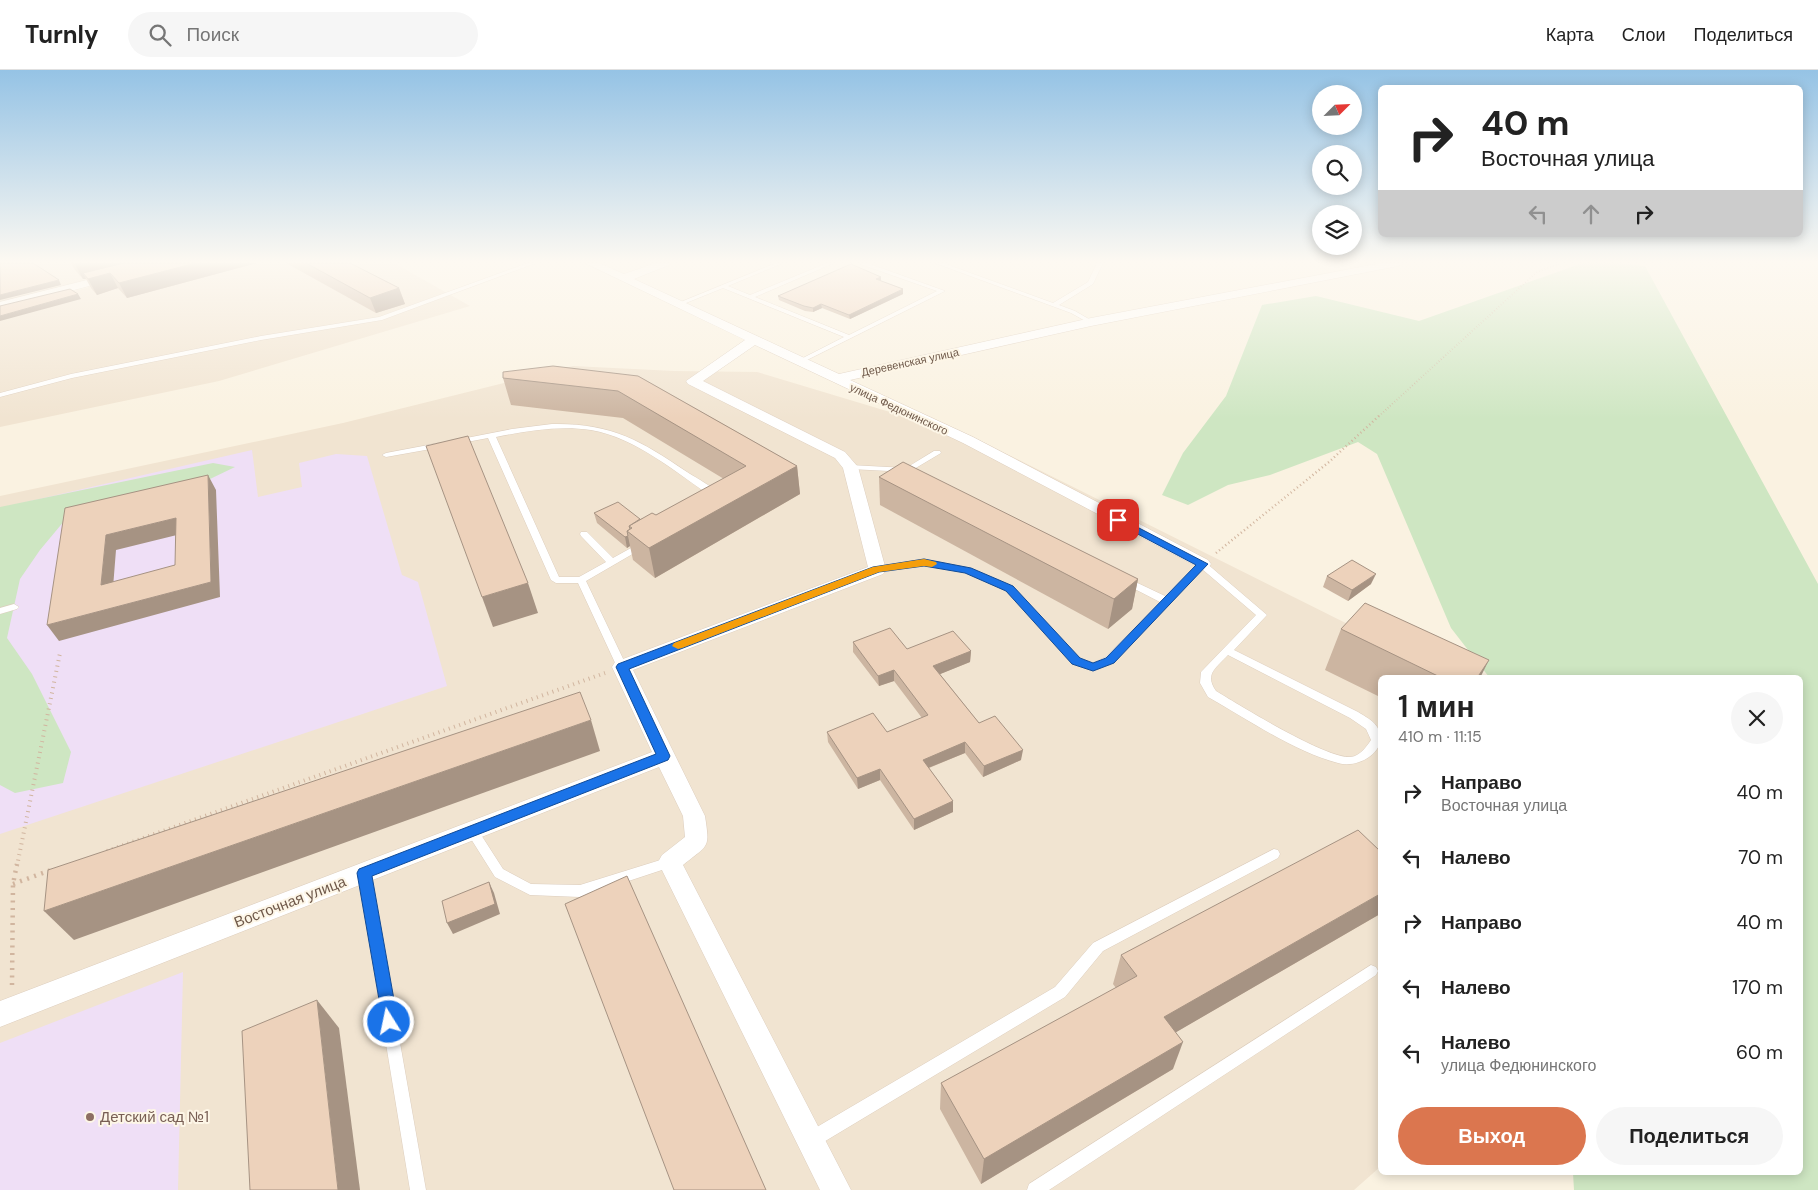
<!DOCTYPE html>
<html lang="ru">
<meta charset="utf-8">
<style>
:root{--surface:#fff;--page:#f6f6f6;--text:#222;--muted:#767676;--line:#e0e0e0;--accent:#db764f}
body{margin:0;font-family:"DM Sans",sans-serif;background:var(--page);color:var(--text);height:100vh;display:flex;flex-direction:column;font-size:19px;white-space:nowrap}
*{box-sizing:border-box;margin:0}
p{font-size:16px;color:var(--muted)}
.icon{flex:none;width:28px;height:28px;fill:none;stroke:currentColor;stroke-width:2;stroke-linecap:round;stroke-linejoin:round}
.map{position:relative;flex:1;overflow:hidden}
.drawer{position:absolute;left:1378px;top:605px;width:425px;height:500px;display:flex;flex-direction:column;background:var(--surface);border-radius:8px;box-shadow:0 2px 12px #0003}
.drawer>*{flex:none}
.guide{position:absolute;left:1378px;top:15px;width:425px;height:152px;border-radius:8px;box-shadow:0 2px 12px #0003;background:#fff;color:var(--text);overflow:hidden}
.needle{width:32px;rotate:66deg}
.tools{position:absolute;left:1312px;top:15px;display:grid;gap:10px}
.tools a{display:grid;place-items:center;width:50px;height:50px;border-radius:50%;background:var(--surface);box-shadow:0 2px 12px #0003;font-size:25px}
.pin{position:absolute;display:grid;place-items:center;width:42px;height:42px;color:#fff;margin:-21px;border-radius:10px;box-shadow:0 2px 8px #0006}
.me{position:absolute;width:55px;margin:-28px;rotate:350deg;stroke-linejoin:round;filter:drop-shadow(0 0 4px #0008)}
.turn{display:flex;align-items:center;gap:18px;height:105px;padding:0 20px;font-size:22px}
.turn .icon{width:65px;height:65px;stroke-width:2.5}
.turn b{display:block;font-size:35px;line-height:42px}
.lanes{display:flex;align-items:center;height:48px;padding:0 20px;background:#0003;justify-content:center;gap:25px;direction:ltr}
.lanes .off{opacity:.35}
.round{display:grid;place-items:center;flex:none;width:52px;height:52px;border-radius:26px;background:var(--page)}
.overview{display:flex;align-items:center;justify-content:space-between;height:85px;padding:0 20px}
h1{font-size:30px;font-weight:600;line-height:38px}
.action{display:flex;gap:10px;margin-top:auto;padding:10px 20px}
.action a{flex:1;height:58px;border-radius:30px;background:var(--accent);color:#fff;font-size:20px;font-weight:600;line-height:58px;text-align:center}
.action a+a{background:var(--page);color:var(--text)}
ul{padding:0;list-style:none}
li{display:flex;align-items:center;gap:15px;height:65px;padding:0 20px}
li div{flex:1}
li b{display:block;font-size:19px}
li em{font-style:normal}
header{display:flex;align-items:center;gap:30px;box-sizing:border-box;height:70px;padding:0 25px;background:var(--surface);border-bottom:1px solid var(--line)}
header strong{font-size:24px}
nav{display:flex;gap:28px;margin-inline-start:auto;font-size:18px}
.search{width:350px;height:45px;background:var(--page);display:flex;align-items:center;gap:12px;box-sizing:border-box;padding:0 18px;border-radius:28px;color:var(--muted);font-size:19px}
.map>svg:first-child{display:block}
.residential{fill:#f1e4d1}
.education{fill:#efdff6}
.green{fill:#cee6c2}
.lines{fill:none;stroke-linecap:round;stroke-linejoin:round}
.service-casing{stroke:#ddcebe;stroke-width:1}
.minor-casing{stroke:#ddcebe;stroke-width:1}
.path-far3{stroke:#d1b59f;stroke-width:2;stroke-dasharray:0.5 2.5;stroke-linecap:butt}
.path-far2{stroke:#d1b59f;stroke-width:2.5;stroke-dasharray:1 3;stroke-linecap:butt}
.path-far1{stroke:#d1b59f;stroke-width:4;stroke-dasharray:1 4.5;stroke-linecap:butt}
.path{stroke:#d1b59f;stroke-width:4.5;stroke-dasharray:2 5.5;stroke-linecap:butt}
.service{fill:#fff;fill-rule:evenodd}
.minor{fill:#fff;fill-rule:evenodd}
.wall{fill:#ccb5a1}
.shaded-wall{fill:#a69383}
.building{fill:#edd2bb;stroke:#a69383;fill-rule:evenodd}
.route{fill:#1a73e8;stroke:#114b97}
.slow{fill:#f59e0b}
.education-dot{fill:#8d6e63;stroke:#fdf6e7;stroke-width:2}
.labels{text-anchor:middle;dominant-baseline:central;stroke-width:4;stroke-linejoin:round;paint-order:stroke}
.far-street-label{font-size:11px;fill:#6f594a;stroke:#fdf6e7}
.near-street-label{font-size:15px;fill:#6f594a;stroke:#fdf6e7}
.near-education-label{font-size:15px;fill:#785e54;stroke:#fdf6e7;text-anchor:start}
</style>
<header>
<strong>Turnly</strong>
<div class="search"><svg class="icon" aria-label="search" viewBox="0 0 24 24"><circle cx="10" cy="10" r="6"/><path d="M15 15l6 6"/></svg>Поиск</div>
<nav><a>Карта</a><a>Слои</a><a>Поделиться</a></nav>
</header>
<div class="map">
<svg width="1818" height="1120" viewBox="0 0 1818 1120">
<rect width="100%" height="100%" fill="#faf2e1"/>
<g class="residential">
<path d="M0,193H151L0,232Z"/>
<path d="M179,193H394L470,236L219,311L0,357V241Z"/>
<path d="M573,296L674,301L757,302L973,367L1454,607L1380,608V1097L1354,1120H0V426L343,353Z"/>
</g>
<g class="education">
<path d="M252,380L258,427L302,417L299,393L336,384L367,386L402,505L418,512L447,616L0,764V438Z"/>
<path d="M183,902L178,1120H0V973Z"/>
</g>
<g class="green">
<path d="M1583,193H1615L1645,196L1818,514V1120H1574L1573,1103L1800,1102V608L1489,607L1451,558L1377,384L1358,372L1270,405L1228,415L1188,435L1162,425L1183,383L1226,326L1262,235L1316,226L1419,251Z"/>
<path d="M213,393L235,397L185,421L65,450L40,480L20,509L7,568L32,604L71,682L63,713L15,723L0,715V437Z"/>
</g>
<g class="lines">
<defs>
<g id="service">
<path d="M528,193H536L382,250L261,270L72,308L0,327V323L71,304L261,266L379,247Z"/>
<path d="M776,193H783L728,216L750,225L827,193H834L755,227L849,265L937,221L860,194L859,193H867L945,221L799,294L795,292L797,291L844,267L723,218L681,235L676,234Z"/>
<path d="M935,193H943L1053,233L1088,212L1097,193H1103L1093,214L1059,235L1075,241L1094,252L1089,253L1071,243Z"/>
<path d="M552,354C611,353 640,370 687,402C698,409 712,416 721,426L717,429L714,428C676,403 637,368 591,360C559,355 526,361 496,367L559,507H579L606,492L581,466L580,464L581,462H587L613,488L640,473H646L648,475L586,511L627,597L626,600H618L617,597L578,513H556L551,510L488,368L456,374L452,372L456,370L512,359Z"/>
<path d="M439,373H442V377L386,387L382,385L386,383Z"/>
<path d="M934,381H940L941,383L909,402L850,399L846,397L850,395L906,398Z"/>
<path d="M924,489L970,498L1012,517L1080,588L1093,593L1106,587L1160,532L1121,512L1119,510L1121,508H1127L1165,526L1199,492H1205L1267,545L1234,580L1358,642C1363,645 1370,649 1374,653C1395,676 1361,700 1338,693C1295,682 1247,649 1208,627L1200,613L1201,602L1256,545L1202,499L1114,593L1093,601L1072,594L1006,521L965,502L924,495L877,503L872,500L877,497ZM1228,585L1350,648L1366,659L1371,670C1367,676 1360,686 1351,687C1326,689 1241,636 1216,621C1204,604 1216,598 1228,585Z"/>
<path d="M14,534L19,537L17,539L0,544V538Z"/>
<path d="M472,756L476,757L503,799L531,814L580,815L670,787L674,788L676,792L674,796L580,827L530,825L495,807L466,761L468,757Z"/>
<path d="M1274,779L1278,780L1280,784L1278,788L1103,881L1065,927L817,1076L811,1078L805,1076L803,1070L805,1064L1055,917L1093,873Z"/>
<path d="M364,798L368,799L370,803L426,1120H410L358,803L360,799Z"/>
<path d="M1371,895L1376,897L1378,901L1376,905L1049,1120H1027L1029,1114Z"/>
</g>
<g id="minor">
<path d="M585,193H599L624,204L656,193H670L669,195L634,209L839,304L1091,248L1382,193H1404L1398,196L1091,256L850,310L973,367L1208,490L1211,494L1208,498L1202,499L963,373L755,275L703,311L845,382L858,397L886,500L883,504L633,600L705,746C710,779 709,774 683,795L851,1120H820L658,792L662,785L685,767L683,746L659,697L0,957V931L652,682L612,597L615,592L868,497L843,398L835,388L688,314L686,311L745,270Z"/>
<path d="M111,204L115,205L117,207L115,209L0,240V232Z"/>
</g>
</defs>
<use href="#service" class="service-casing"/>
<use href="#minor" class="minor-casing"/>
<path class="path-far3" d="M1379,346L1537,202L1561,193"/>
<path class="path-far2" d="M1216,483L1329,392L1380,345"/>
<g class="path-far1">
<path d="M107,781L605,603"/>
<path d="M17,796L60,583"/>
</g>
<g class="path">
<path d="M13,814L51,800"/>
<path d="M12,915L13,814L17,794"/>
</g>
<use href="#service" class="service"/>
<use href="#minor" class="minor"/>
</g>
<g class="wall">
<path d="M71,193H257L127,228L118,218L97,225L91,218L86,209H83L75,200Z"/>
<path d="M286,193H350L399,218L405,234L376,243Z"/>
<path d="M881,211L903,219V224L850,249L822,238L813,242L805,241L779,230L778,226Z"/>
<path d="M638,306L797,396L800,424L655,508L633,490L630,476L627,478L597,453L594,443L640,449L656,445L724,409L623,348L511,335L503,308Z"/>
<path d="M879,407L1138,509L1132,539L1108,559L880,435Z"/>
<path d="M1327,506L1371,514L1348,531L1323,517Z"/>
<path d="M1341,559L1480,608H1380V627L1325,600Z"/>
<path d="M853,572L907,579L971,581L970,592L940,604L979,653L1021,690L983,707L965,683L929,698L953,731V742L914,760L880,710L858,719L828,672L827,662H887L922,648L894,611L879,616L853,582Z"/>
<path d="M1380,844L1176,962L1173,999L981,1114L940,1039L941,1013L1116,918L1113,914L1121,885Z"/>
</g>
<g class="shaded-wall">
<path d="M82,193H150L83,203L86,209H83L75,194Z"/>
<path d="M196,193H257L127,228L119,213Z"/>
<path d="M110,203L118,218L97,225L88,209Z"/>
<path d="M881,207V211L876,209Z"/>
<path d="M59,210L61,215L0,230V225Z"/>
<path d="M399,218L405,234L376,243L370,228Z"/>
<path d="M903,219V224L850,249L849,245Z"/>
<path d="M78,224L81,229L0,251V246Z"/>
<path d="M821,234L822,238L813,242V238Z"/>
<path d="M797,396L800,424L655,508L649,478Z"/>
<path d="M208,405L216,420L220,527L59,571L47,555L211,512Z"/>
<path d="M176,448L185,463L116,480L112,530L101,515L106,465Z"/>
<path d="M628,466L630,476L627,478L625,467Z"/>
<path d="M1376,504L1371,514L1348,531L1352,520Z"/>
<path d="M1138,509L1132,539L1108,559L1114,529Z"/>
<path d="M528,513L538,543L493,557L482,527Z"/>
<path d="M971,581L970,592L933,607V596Z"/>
<path d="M1489,590L1480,608H1477Z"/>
<path d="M894,600V611L879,616L878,606Z"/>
<path d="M591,650L600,681L74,870L44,841Z"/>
<path d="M965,672V683L923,700V690Z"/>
<path d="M1023,680L1021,690L983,707L984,696Z"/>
<path d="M880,699V710L858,719L857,708Z"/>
<path d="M953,731V742L914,760V749Z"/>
<path d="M489,812L494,823L500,844L453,864L447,853Z"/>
<path d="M1380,824V844L1154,975L1164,947Z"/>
<path d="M317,930L339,958L360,1120H338Z"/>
<path d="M1183,972L1173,999L981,1114L984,1089Z"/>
</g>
<g class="building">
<path d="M0,193H33L59,210L0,225Z"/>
<path d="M124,193H196L119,213L110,203L88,209L83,203Z"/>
<path d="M306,193H350L399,218L370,228Z"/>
<path d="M851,194L881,207L876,209L903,219L849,245L821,234L813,238L804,236L778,226Z"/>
<path d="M70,219L78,224L0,246V236Z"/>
<path d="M553,296L638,306L797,396L649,478L627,461L632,458L629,456L652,443L656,445L746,396L618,321L503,308V302Z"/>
<path d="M468,366L528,513L482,527L426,376Z"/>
<path d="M903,392L1138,509L1114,529L879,407Z"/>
<path d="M208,405L211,512L47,555L65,438ZM176,448L175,495L101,515L106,465Z"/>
<path d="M618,432L640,449L629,456L630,459L627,461L628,466L625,467L594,443Z"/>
<path d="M1352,490L1376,504L1352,520L1327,506Z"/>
<path d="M1365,533L1489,590L1477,608H1442L1341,559Z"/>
<path d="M890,558L907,579L953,561L971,581L933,596L979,653L995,646L1023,680L984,696L965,672L923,690L953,731L914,749L880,699L857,708L827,662L873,643L887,662L928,645L894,600L878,606L853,572Z"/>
<path d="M580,622L591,650L44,841L48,800Z"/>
<path d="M1358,760L1380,781V824L1164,947L1183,972L984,1089L941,1013L1137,906L1121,885Z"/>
<path d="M627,806L766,1120H674L565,834Z"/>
<path d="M489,812L495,834L447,853L442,831Z"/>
<path d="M317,930L338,1120H250L242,961Z"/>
</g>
<linearGradient id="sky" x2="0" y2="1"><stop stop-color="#95c3e5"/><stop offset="0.55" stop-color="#fdf9f2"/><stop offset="1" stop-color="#fdf9f2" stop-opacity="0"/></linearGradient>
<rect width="1818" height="349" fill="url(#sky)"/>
<path class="route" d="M1118,447L1208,494L1114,593L1093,601L1072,594L1006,521L965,503L924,496L879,502L629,599L670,686L668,690L372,806L398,952L395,958L389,960L384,958L357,803L359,799L656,684L616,597L618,594L873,497L924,489L971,498L1013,516L1080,588L1093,593L1106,588L1196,495L1115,452L1114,450Z"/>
<path class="slow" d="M924,489L936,492L937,494L932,497L924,496L879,502L682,578L678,579L672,576L674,573L873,497Z"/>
<circle class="education-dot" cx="90" cy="1047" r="5"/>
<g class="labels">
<g class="far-street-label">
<text transform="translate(910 292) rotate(-12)">Деревенская улица</text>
<text transform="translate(899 339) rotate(25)">улица Федюнинского</text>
</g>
<g class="near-street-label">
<text transform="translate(290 832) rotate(-21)">Восточная улица</text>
</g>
<g class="near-education-label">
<text x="100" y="1047">Детский сад №1</text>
</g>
</g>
</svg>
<div class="tools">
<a><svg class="needle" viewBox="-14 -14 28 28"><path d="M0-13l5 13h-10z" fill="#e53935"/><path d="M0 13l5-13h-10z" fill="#767676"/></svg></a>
<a><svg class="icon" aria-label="search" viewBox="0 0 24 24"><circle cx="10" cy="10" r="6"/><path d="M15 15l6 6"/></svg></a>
<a><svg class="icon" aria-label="layers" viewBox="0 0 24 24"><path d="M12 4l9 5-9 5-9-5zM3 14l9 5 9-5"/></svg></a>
</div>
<div class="pin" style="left:1118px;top:450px;background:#d93025"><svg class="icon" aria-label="arrive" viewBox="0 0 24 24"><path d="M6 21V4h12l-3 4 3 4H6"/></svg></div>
<svg class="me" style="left:389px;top:952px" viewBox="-20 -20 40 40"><circle r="17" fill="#1a73e8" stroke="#fff" stroke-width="3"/><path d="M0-11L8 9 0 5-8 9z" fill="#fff"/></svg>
<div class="guide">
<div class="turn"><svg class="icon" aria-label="right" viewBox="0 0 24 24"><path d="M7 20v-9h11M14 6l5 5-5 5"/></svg><div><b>40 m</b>Восточная улица</div></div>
<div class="lanes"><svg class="icon off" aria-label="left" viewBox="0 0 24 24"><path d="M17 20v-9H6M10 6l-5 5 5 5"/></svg><svg class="icon off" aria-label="ahead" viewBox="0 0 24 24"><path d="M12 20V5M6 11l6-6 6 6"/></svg><svg class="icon" aria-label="right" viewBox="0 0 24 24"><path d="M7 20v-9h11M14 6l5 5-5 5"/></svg></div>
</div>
<section class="drawer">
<div class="overview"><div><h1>1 мин</h1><p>410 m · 11:15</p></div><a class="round"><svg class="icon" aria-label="close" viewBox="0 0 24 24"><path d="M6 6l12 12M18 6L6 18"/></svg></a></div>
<ul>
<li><svg class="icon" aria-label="right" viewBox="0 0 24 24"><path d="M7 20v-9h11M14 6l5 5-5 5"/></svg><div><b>Направо</b><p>Восточная улица</p></div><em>40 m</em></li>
<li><svg class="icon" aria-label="left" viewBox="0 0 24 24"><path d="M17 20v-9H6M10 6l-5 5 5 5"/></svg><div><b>Налево</b></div><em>70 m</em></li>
<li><svg class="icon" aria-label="right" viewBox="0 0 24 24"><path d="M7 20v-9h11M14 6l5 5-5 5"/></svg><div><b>Направо</b></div><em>40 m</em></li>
<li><svg class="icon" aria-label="left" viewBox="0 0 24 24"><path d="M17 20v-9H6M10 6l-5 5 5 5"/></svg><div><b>Налево</b></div><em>170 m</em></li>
<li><svg class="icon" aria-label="left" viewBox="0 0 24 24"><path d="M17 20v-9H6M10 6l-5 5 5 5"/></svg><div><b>Налево</b><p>улица Федюнинского</p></div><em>60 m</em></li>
</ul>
<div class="action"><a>Выход</a><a>Поделиться</a></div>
</section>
</div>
